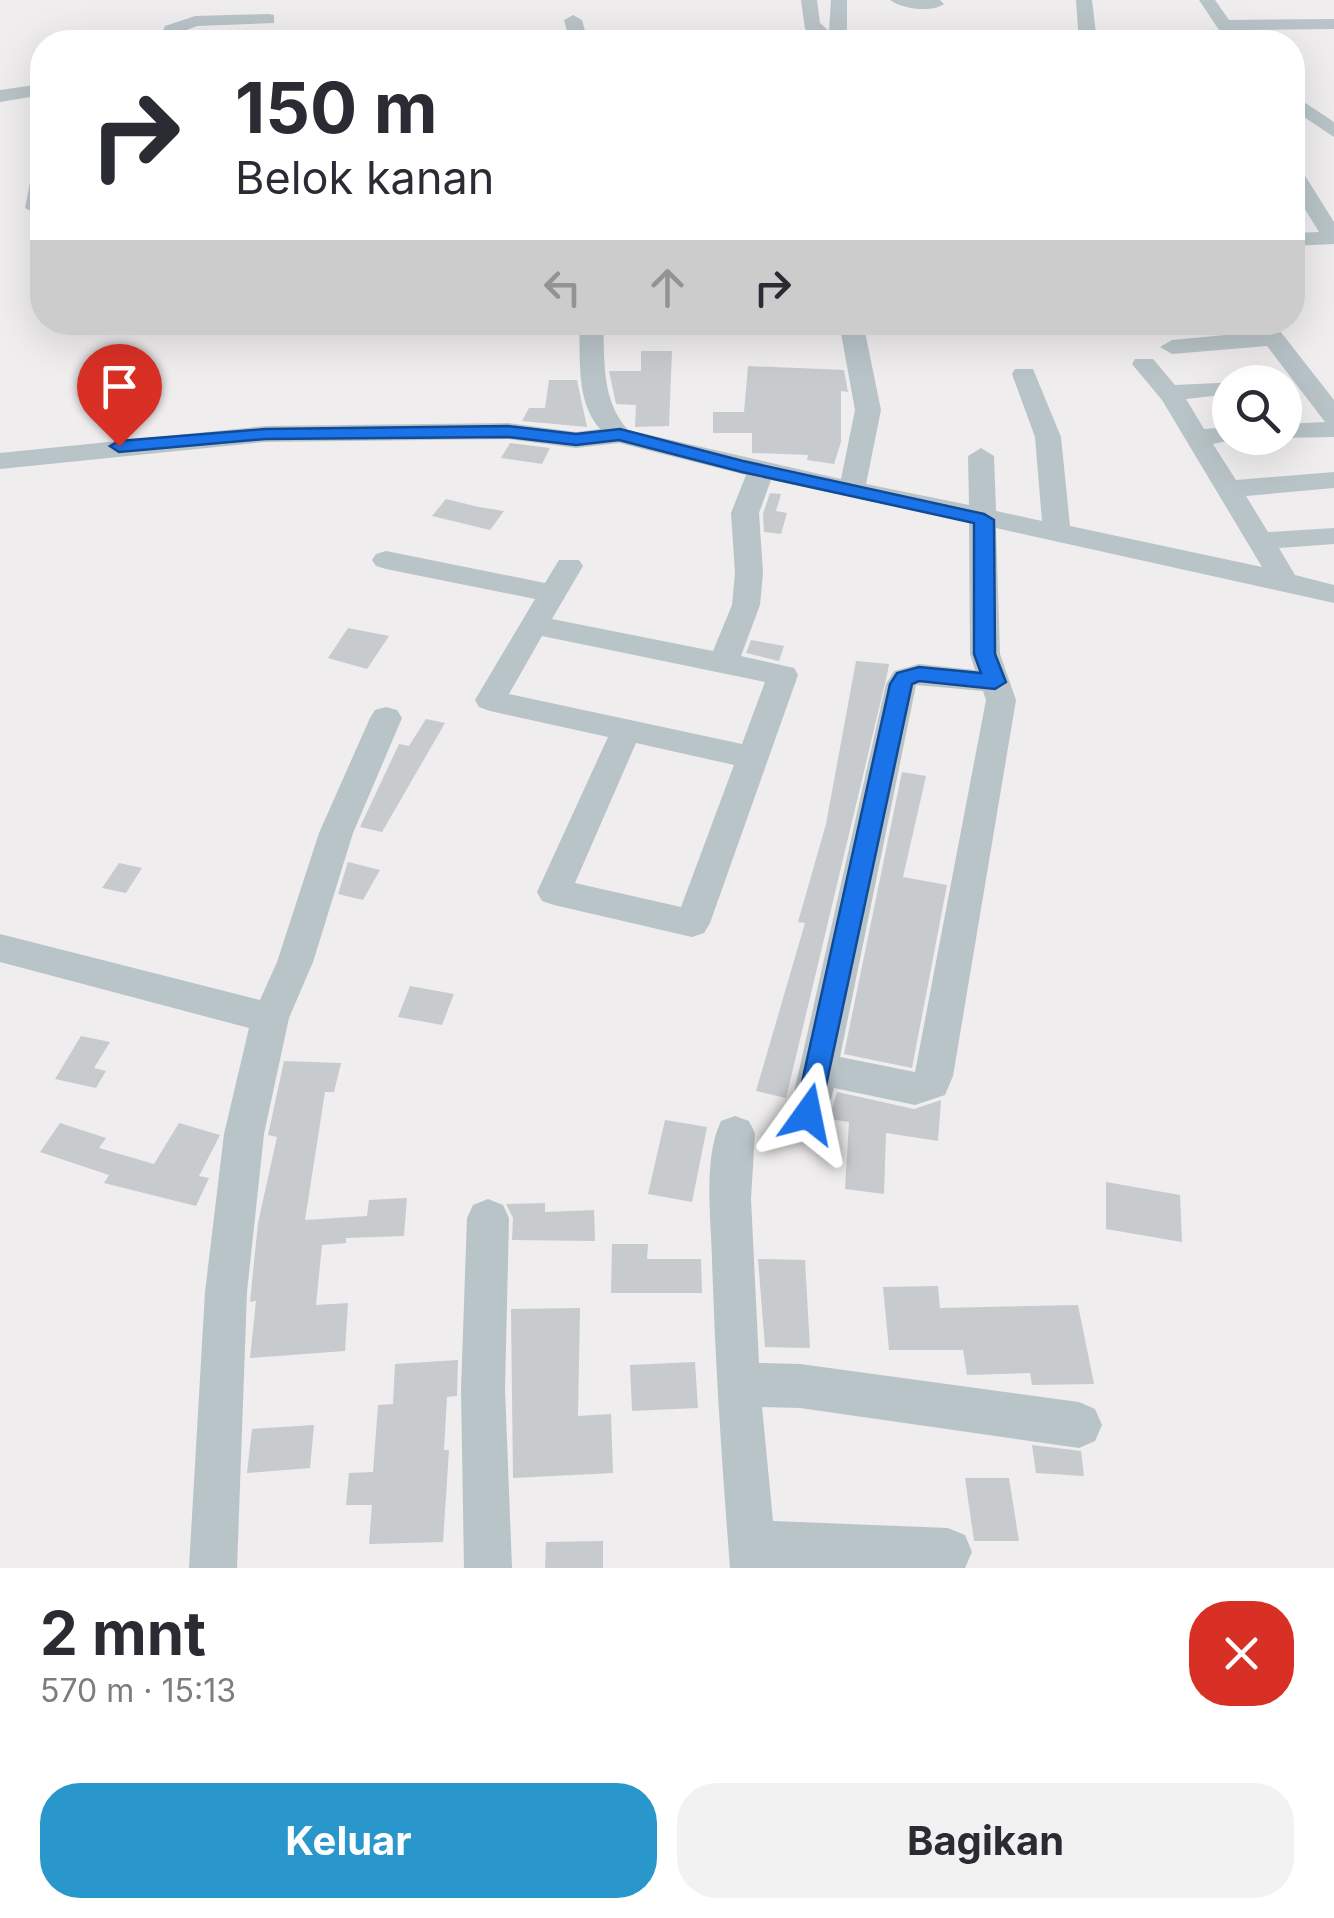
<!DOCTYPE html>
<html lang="id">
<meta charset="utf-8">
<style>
:root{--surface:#fff;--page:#f2f2f3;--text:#2b2b33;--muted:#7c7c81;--accent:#2996cc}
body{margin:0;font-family:Inter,sans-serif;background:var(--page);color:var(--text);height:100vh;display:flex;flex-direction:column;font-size:38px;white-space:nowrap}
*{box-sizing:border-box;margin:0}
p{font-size:32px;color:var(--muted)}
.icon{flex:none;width:55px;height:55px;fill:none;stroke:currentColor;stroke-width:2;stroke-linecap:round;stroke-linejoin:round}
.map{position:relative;height:1568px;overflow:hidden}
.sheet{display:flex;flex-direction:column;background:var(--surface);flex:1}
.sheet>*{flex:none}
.top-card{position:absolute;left:30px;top:30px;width:1275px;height:305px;border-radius:40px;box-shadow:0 10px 40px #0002;background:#fff;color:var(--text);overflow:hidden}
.controls{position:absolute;left:1212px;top:365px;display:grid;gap:20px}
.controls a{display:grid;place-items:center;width:90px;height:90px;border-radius:50%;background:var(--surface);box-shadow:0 10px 40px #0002;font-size:50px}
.pin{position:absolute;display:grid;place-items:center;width:85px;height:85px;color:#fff;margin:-102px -42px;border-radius:50% 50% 50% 0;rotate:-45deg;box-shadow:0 0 10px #0007}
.pin .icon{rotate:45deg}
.me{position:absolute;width:110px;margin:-55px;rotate:12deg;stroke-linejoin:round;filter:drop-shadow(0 0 8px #0008)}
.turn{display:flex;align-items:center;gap:35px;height:210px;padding:0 40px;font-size:45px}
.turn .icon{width:130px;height:130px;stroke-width:2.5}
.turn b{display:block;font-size:70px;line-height:85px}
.lanes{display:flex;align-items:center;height:95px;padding:0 40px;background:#0003;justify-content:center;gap:50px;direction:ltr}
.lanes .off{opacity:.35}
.round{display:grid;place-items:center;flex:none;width:105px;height:105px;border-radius:40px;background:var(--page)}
.overview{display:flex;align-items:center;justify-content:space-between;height:170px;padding:0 40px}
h1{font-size:60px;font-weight:700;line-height:75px}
.action{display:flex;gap:20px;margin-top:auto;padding:20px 40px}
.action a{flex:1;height:115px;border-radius:40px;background:var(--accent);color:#fff;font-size:40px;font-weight:700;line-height:115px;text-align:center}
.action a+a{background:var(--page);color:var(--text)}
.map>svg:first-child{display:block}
.building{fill:#c7cbce}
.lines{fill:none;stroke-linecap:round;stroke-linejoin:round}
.minor{fill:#b9c4c8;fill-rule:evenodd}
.route{fill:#1a73e8;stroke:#114b97;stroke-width:2.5}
</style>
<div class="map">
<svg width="1334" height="1568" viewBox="0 0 1334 1568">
<rect width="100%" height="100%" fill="#efeded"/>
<g class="building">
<path d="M641,351H672L669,426L635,427L636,405L616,404L609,371H641Z"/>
<path d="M748,366L844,370L848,392L841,391V442L834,464L807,460L808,455L752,453V433H713V412H744Z"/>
<path d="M549,380H577L587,427L522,421L529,408H545Z"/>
<path d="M510,443L550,448L542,464L501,458Z"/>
<path d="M770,493L781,494L776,511L787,513L781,534L764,532L763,514Z"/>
<path d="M446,499L479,507L504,511L490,530L432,516Z"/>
<path d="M348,628L389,636L367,669L328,658Z"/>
<path d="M751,640L784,646L779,661L746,653Z"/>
<path d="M856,661L889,664L887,675L786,1098L756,1091L805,923L798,922L826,824Z"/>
<path d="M426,719L445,723L382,832L360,827L399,744L409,746Z"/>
<path d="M902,772L926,776L903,877L947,885L912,1068L844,1054Z"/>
<path d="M348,862L380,870L363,900L338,894Z"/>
<path d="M119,863L142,868L126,893L102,888Z"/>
<path d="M410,986L454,994L442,1025L398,1017Z"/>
<path d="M81,1036L110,1042L94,1068L106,1071L96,1088L55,1079Z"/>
<path d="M284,1061L341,1063L334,1092H325L305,1220L367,1216L369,1200L407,1198L404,1236L346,1238V1243L322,1245L316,1305L348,1303L345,1351L250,1358L256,1301L250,1302L258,1223L277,1137L268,1135Z"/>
<path d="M837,1092L914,1109L941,1100L938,1141L886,1133L884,1194L845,1189L849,1122L829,1119Z"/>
<path d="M665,1120L707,1127L692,1202L648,1194Z"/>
<path d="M60,1123L106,1138L99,1148L154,1164L179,1123L220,1135L199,1176L209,1178L196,1206L104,1183L109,1175L40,1152Z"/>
<path d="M1106,1182L1180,1195L1182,1242L1106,1229Z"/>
<path d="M545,1203V1212L594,1210L595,1241L512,1240L513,1218L506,1204Z"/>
<path d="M612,1244H648L647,1259H701L702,1293H611Z"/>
<path d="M758,1259L805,1260L810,1348L765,1347Z"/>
<path d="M938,1286L940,1308L1078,1305L1094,1384L1032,1385L1030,1373L967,1375L963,1350H889L883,1287Z"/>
<path d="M580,1308L578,1416L611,1414L613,1473L513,1478L511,1309Z"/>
<path d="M458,1360L457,1396L447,1397L444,1450H449L443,1542L369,1544L372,1505H346L349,1473L373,1472L378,1405L393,1404L395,1364Z"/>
<path d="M695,1362L698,1408L632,1411L630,1365Z"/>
<path d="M314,1425L310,1468L247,1473L252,1429Z"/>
<path d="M1032,1445L1081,1451L1084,1476L1036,1473Z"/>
<path d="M965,1478H1009L1019,1541H974Z"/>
<path d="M603,1541V1568H545L546,1542Z"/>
</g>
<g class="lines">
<g class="minor">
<path d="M801,0H817L820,23L829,31L831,0H847V42H822L805,29Z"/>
<path d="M890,0H940L944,4C932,13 902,9 890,0Z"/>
<path d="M1076,0H1092L1097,42H1079Z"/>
<path d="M1199,0H1215L1229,20L1334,19V29L1236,30L1245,42H1227Z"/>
<path d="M268,14L274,15V23L197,26L179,33L176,42H158L165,26L195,16Z"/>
<path d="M573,15L582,20L588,42H570L564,20Z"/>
<path d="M42,84V95L0,102V90Z"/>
<path d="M1292,94L1334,122V137L1292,109Z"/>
<path d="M42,166V213L36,214L25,208L32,172Z"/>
<path d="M1292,173L1304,174L1334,222V244L1292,246V233L1319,232L1292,188Z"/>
<path d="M579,322H603C605,361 601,400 628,430L841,479L855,410L839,322H863L881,410L866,484L969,505L968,456L981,448L994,456L996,511L1042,521L1035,437L1012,374L1015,369H1033L1061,437L1070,526L1262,567L1162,400L1132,364L1135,359H1153L1175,385L1239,382H1230V394L1186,399L1204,429L1230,427V438H1241L1213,444L1236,480L1334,472V488L1246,496L1268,532L1334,528V544L1279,548L1295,575L1334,585V603L996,528L1000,654L1016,700L953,1076L945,1095L915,1105L834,1088L823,1127L809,1132L795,1127L789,1115L886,684L894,671L919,664L975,670L970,654L969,522L771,480L759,513L763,573L760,605L741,656L794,668L798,675L710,923L704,933L692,937L554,905L542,901L537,892L608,737L490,711L479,707L475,700L535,599L386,569L376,566L372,560L376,554L386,551L545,583L559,560H579L583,566L552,619L713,651L732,605L735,573L731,513L746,475L619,443L576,448L508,439L265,442L0,469V453L265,426L508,423L576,432L600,429C575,401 581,358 579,322ZM542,636L765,682L742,744L509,694ZM916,685L983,691L986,700L915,1072L840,1057ZM636,743L734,765L681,907L575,883Z"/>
<path d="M1250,322H1273L1334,400V437L1276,438H1285V424L1325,422L1267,346L1172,354L1160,347L1172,340L1257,332Z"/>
<path d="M386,707L397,710L402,718L353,833L313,962L289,1018L264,1134L247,1292L237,1568H189L205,1292L224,1134L249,1028L0,962V934L260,1000L277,962L319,833L370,718L375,710Z"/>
<path d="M735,1116L749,1121L755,1133L751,1199L759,1363L800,1364L1079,1402L1095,1409L1102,1425L1095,1441L1079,1448L800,1408L762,1407L773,1521L948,1528L965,1535L972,1552L965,1568H730C722,1465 715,1362 712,1259C711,1217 703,1159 721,1121Z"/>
<path d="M488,1199L503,1205L509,1218L505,1389L512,1568H464L461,1389L467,1218L473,1205Z"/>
</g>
</g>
<path class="route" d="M508,426L576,434L620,429L743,461L984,514L994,520L995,654L1006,682L995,689L919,681L912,684L818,1123L808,1126L799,1123L795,1114L890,684L897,673L919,667L981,673L974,654V523L742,472L619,440L576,445L508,437L265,439L119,452L110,446L119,441L265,429Z"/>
</svg>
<div class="controls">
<a><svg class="icon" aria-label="search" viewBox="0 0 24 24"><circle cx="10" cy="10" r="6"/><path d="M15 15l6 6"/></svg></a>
</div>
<div class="pin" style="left:119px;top:446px;background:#d93025"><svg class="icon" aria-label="arrive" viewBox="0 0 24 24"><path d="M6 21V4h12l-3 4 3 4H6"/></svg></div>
<svg class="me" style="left:808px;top:1114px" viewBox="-20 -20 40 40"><path d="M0-17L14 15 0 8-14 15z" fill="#1a73e8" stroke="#fff" stroke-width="4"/></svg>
<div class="top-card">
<div class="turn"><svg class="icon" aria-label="right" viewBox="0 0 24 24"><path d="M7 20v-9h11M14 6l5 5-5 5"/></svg><div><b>150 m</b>Belok kanan</div></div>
<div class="lanes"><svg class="icon off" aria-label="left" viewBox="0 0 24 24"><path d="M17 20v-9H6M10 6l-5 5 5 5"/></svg><svg class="icon off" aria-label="ahead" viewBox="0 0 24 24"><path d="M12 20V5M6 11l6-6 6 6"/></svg><svg class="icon" aria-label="right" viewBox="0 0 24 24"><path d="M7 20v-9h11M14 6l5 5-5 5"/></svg></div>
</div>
</div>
<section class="sheet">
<div class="overview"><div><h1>2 mnt</h1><p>570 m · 15:13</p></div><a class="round" style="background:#d93025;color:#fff"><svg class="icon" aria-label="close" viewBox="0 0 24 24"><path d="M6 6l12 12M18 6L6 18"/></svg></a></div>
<div class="action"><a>Keluar</a><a>Bagikan</a></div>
</section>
